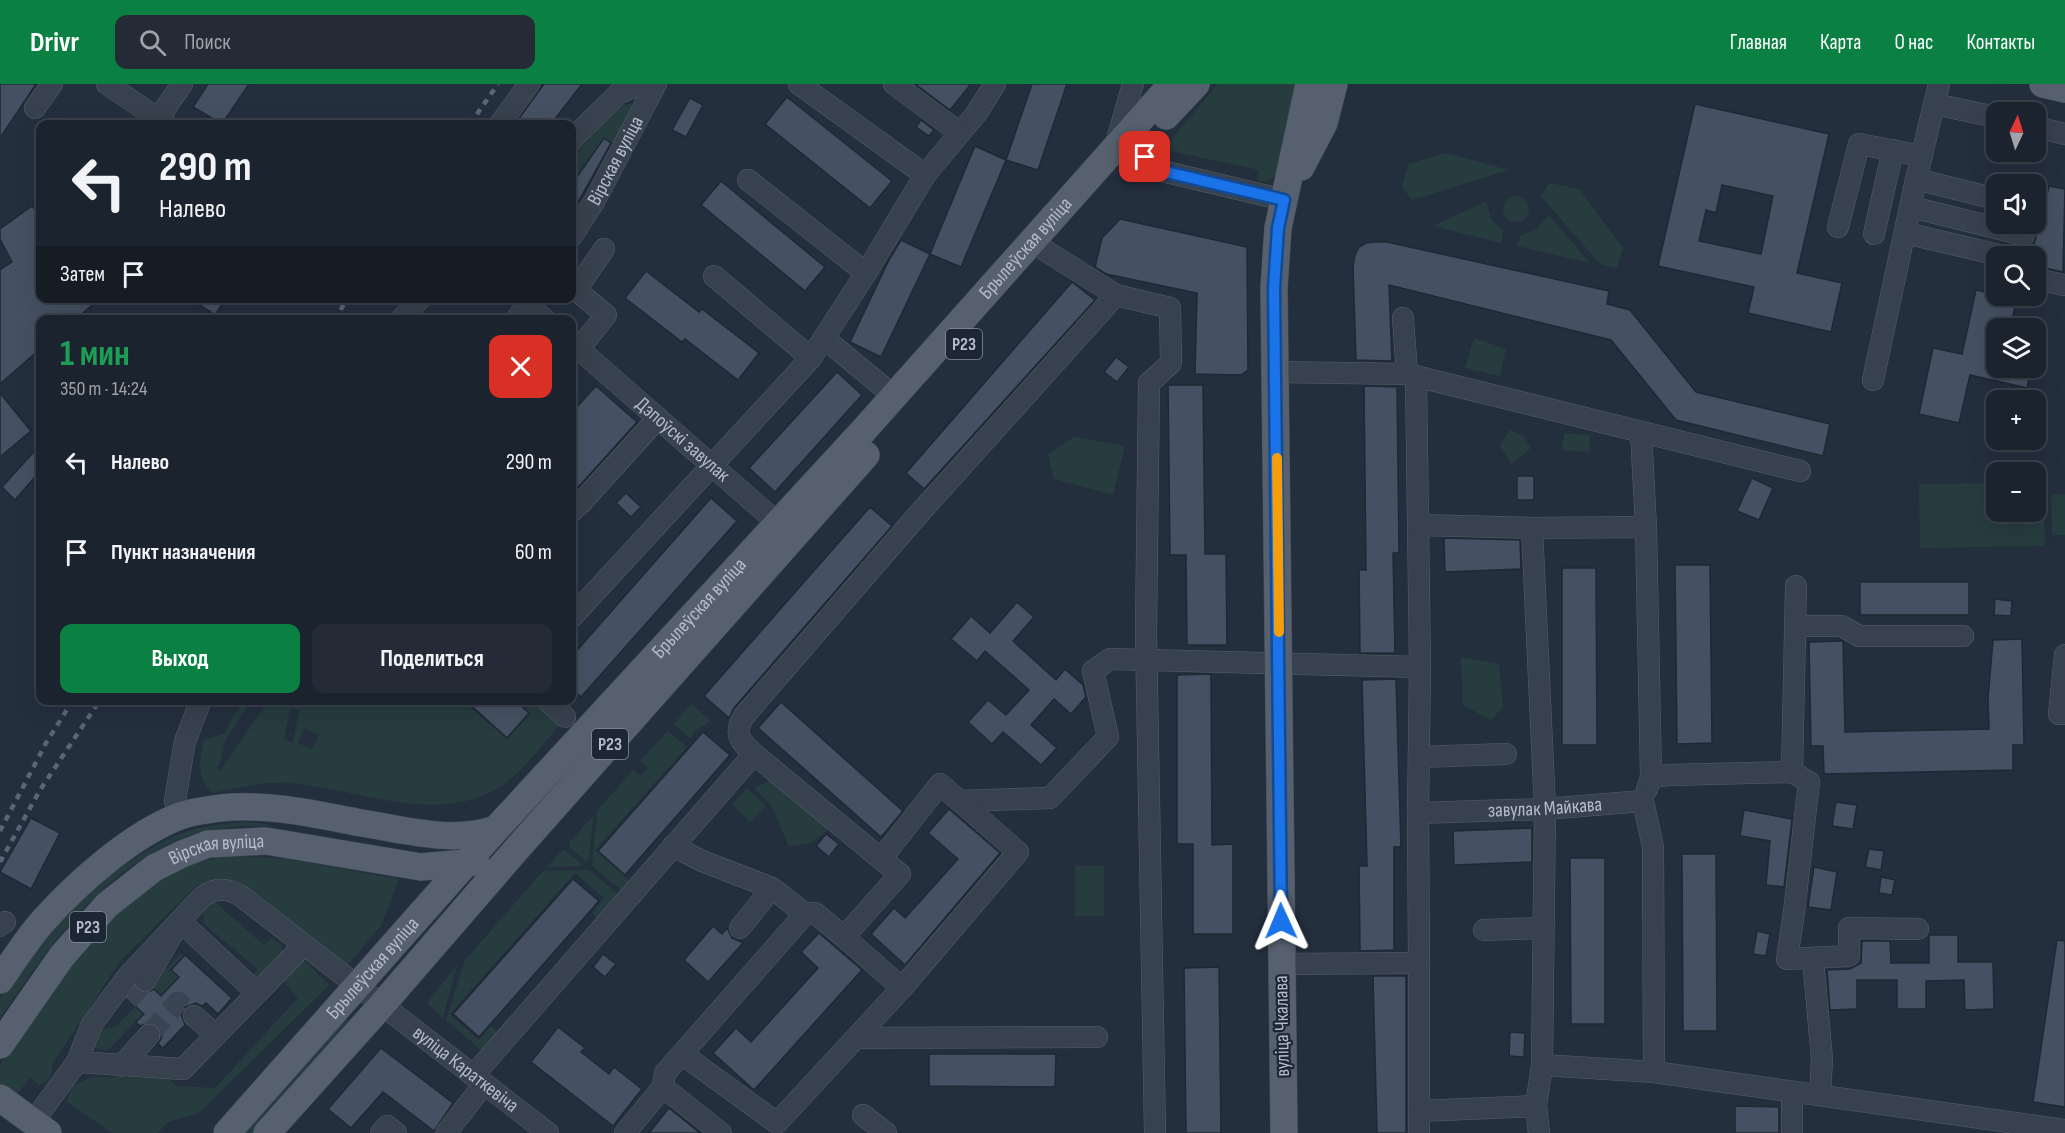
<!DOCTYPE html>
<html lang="ru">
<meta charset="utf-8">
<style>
:root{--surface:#1b232e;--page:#242b36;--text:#f1f3f6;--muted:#a0a4aa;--line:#39404a;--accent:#0b8043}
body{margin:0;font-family:"Sofia Sans Condensed",sans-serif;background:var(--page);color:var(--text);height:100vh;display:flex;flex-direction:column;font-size:22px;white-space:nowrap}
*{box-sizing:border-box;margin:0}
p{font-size:20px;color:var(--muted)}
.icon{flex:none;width:33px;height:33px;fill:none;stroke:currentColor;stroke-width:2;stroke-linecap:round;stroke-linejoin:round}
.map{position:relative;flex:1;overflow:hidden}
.details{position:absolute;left:36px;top:231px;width:540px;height:390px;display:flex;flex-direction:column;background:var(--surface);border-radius:12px;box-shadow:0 6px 24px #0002,0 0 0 2px var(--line)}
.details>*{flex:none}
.hud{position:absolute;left:36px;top:36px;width:540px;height:183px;border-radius:12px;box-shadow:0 6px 24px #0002,0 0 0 2px var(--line);background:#1b232e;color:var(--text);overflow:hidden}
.needle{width:39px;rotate:4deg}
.controls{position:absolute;left:1986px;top:18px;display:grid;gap:12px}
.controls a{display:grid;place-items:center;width:60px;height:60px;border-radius:12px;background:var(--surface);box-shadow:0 6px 24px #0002,0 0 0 2px var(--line);font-size:30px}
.pin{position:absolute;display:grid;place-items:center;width:51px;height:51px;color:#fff;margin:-26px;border-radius:12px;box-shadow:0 3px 9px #0006}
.me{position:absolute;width:66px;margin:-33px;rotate:359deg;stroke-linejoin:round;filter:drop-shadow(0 0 4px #0008)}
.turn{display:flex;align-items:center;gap:21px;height:126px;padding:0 24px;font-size:27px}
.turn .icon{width:78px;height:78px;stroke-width:2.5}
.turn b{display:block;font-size:42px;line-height:51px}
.then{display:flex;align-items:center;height:57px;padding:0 24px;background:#0003;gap:12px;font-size:22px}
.round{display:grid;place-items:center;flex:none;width:63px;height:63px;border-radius:12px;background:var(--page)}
.summary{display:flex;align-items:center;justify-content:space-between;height:102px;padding:0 24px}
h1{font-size:36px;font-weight:700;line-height:45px;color:#1e9e55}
.cta{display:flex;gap:12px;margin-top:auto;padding:12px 24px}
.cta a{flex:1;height:69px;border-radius:12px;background:var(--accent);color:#fff;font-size:24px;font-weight:700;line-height:69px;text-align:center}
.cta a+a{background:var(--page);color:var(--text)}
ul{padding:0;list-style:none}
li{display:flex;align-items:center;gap:18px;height:90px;padding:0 24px}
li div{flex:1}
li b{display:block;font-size:22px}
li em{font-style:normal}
header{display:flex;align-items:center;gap:36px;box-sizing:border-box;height:84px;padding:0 30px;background:var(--accent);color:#fff}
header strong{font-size:28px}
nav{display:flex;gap:33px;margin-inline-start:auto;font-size:21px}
.search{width:420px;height:54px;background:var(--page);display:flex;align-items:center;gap:15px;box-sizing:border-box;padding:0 21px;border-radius:12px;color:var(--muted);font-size:22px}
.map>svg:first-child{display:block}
.green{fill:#263c3f;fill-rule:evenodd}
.building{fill:#455162;stroke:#1f2835;stroke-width:1.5;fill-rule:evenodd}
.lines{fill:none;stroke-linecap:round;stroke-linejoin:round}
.minor-tunnel{stroke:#3a4453;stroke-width:21;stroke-dasharray:21 10;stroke-linecap:butt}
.minor-casing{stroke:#565f6c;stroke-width:22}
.major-casing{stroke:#414a57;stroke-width:28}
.minor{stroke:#38414e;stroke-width:21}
.major{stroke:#56606e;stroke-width:27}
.rail{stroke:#5a6575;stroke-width:4.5;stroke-dasharray:6 6;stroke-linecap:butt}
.route-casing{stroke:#114b97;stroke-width:15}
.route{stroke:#1a73e8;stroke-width:10}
.slow{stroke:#f59e0b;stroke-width:10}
.labels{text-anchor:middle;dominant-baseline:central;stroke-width:4.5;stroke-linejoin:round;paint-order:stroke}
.shield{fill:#1d2633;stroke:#878f9c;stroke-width:1.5}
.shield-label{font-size:18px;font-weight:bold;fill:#b4bcc9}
.street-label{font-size:20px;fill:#b4bcc9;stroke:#1d2633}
</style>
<header>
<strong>Drivr</strong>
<div class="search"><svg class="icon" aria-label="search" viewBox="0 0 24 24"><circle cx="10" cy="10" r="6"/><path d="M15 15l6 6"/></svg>Поиск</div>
<nav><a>Главная</a><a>Карта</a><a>О нас</a><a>Контакты</a></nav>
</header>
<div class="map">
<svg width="2065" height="1049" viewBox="0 0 2065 1049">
<rect width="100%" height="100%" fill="#242f3e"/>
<g class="green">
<path d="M1218,0H1298L1276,91L1268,97H1257L1259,86L1166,66L1164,64Z"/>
<path d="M631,20L635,21L619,64L604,54L572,100V63L623,21Z"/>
<path d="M1446,69L1509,86L1412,116L1402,103L1408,80Z"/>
<path d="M1550,99L1579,105L1623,164L1617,184L1600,180L1541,112Z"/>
<circle cx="1516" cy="125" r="13"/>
<path d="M1486,117L1491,135L1503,147L1501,159L1433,142Z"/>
<path d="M1549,131L1590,179L1517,162L1520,152L1536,145Z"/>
<path d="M1474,254L1506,265L1500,292L1465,284Z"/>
<path d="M1510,346L1523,352L1531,364L1511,380L1500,361Z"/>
<path d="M1564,349L1590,351L1589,368L1562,366Z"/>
<path d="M1074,353L1125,362L1113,411L1054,395L1048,370Z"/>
<path d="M2044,398L2045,462L1920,464L1919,400L1996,399V428H2036V399Z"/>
<path d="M2051,410H2065V451H2052Z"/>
<path d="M1461,573L1499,580L1503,623L1491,636L1463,621Z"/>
<path d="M244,617H251L226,655L221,676L217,685L220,687L268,617H463L507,655L530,629L518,617H538L562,638C545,657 524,686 503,701C437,744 359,704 289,699C263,697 238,704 213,709C196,697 199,674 204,656L226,649L229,639ZM290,624L299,626L293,659L284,656ZM304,644L319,651L312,665L298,659Z"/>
<path d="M691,620L710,636L704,643L701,641L690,654L674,640Z"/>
<path d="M668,647L687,663L595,766L631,798L623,807L592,782L597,727L633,686L641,692L648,684L640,677Z"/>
<path d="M773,695L832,743L810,759L789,763L771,721L754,704Z"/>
<path d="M747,704L766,722L750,738L732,720Z"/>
<path d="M594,731L589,774L586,777L569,763V759Z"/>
<path d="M248,738L277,742C249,741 223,742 196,750C107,776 50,862 0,934C0,928 0,920 0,915C2,908 11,899 16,893C55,838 107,785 168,755C192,743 221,739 248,738Z"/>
<path d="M563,765L583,781L582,782L547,783Z"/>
<path d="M242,772L287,775L399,795L381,842L346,883L244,802L228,795L197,801L120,877L53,979L50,994L39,1001L30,994L0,1031V981L4,974C52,902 125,793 214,774C223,772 233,772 242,772Z"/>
<rect x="1075" y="782" width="29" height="50"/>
<path d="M589,786L619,811L598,835L592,829L604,814L575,789L450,930L479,956L491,942L498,948L482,966L480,965L446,936L465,876L543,787Z"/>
<path d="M215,818L264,861L272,854L281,861L282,869L259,893L252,892L258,885L204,840C201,830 206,822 215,818Z"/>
<path d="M180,870L185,871L179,893L108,966L97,965L94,963L99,945L115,943L153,905L150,901Z"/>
<path d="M304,878L308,880L329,901L199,1029L168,1038L158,1049H112L66,1017L72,1003L92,993L168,994L176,1002L215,1004L298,914L284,898L285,890L298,879Z"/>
<path d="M457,881L443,934L427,919Z"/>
<path d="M345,934L350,937L293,1000L254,1049H240Z"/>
</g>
<g class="building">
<path d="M0,0H36L0,54Z"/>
<path d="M208,0H249L222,40L193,23Z"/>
<path d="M544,0H582L551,40H515Z"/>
<path d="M915,0H971L950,26Z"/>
<path d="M1032,0H1067L1038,86L1006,76Z"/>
<path d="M787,13L892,97L870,124L765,40Z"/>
<path d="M690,14L703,21L686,53L672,46Z"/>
<path d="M1695,20L1829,50L1797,189L1842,199L1831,248L1748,229L1754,203L1658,182ZM1722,101L1773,112L1761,170L1699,157L1706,126L1716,129Z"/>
<path d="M921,36L934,46L929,52L916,43Z"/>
<path d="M604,54L611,59L572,129V100Z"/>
<path d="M975,62L1006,76L961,183L930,170Z"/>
<path d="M721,97L825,183L805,207L701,121Z"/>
<path d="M2049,102L2065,105L2063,188L2036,182V172H2031L2036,153V117L2037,109L2047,110Z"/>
<path d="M32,122L40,132V214H100L75,236H40V265L0,300V186L12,178L0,155V145Z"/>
<path d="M1120,135L1247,163L1248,286L1241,291L1195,290L1197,209L1106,190L1095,183L1102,154Z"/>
<path d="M901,156L930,170L881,273L850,258L889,176Z"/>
<path d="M1375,158H1387L1609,207L1607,220L1630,226L1696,308L1830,340L1823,372L1676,336L1611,256L1389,201L1392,277L1356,276L1353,182L1355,171L1359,163L1366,159Z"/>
<path d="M646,187L699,228L702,225L759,269L738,296L685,255L682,258L625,214Z"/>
<path d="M1072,198L1095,216L924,405L906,389Z"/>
<path d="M1976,206L2017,215L2010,244H1996V284H2031L2027,304L1970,291L1959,339L1919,330L1933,264L1962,270Z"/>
<path d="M189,214H226L215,231Z"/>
<path d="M1116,273L1129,283L1117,298L1104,288Z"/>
<path d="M837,288L862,311L775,408L749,384Z"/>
<path d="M1168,301H1203L1205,470H1226L1227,561H1187L1186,471H1170Z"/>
<path d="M596,302L637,338L572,410V328Z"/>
<path d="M1364,302L1397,303L1399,469H1393L1395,569H1360L1359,486H1366Z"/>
<path d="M0,309L31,347L0,373Z"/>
<path d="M40,361V387L15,416L2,403Z"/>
<rect x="1517" y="392" width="17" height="24"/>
<path d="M1752,394L1773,404L1759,436L1737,427Z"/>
<path d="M626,409L641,423L631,433L616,419Z"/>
<path d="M711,414L737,437L581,613L572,605V572Z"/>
<path d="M870,423L892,442L734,624L729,634L704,612Z"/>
<path d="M1444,454L1520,456L1521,485L1445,488Z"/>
<path d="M1675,481H1710L1712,659L1677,660Z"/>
<path d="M1562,484H1596L1597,661H1562Z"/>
<rect x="1860" y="498" width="109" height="33"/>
<path d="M1995,515L2012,517L2011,532L1994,531Z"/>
<path d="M1017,518L1034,533L1013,557L1056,596L1065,585L1083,601L1086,613L1071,630L1054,615L1031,641L1057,664L1041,681L1003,648L992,660L968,638L988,616L1006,631L1029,606L985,567L977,577L951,555L971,532L990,549Z"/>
<path d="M2022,555L2024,661H2013V686L1824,690L1823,662H1811L1809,558L1843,557L1845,648L1989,645L1988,614L1993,556Z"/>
<path d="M1211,590L1212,761L1233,760V850H1193V760H1177V591Z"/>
<path d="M1396,595L1401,763H1394V866L1360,867L1359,782H1367L1362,596Z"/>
<path d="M465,616H515L529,629L507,654Z"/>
<path d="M781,618L903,727L881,753L758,644Z"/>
<path d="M703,648L730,671L625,791L598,767Z"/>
<path d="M1836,718L1857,721L1853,745L1832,742Z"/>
<path d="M949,725L1000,769L905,881L871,850L894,824L905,834L958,775L928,749Z"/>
<path d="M1744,726L1792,735L1784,803L1766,801L1770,757L1740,752Z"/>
<path d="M31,734L60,749L31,805L0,788Z"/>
<path d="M1532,744V778L1454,781L1453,747Z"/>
<path d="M826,750L839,760L829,773L816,762Z"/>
<path d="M1869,765L1884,767L1881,786L1865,783Z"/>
<path d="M1682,770H1716L1717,947H1683Z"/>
<path d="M1570,774H1605V940H1571Z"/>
<path d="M1814,783L1837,788L1831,826L1808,823Z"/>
<path d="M1881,793L1895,796L1892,811L1879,809Z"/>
<path d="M573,795L599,817L479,953L453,930Z"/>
<path d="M713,842L722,850L727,844L732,854L743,859L708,898L684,876Z"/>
<path d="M1757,847L1770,850L1766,872L1753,870Z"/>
<path d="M819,849L862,886L754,1006L713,969L736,944L751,958L818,884L801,868Z"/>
<path d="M1929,851H1958V878H1993L1994,925L1965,926L1964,896L1926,897V925H1897V896H1857V925L1830,926L1827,886L1850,885L1861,879L1862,857H1890L1891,879H1929Z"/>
<path d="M2057,856L2065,857V1023L2033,1018Z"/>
<path d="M603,870L616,880L605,893L593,883Z"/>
<path d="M185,871L232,914L218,930L206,919L202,922L196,919L185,923L181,930L185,941L163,964L158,960L162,953L158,942L151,938L140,942L136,938L144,930L127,915L135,904L144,910L154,905L161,912L179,893L171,886Z"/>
<path d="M1219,883L1221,1049H1186L1184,884Z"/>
<path d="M1373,892H1406V1049H1377Z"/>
<path d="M558,943L585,964L581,968L609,990L614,983L642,1005L613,1042L531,978Z"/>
<path d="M1510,948L1525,949L1524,973L1509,972Z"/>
<path d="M381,964L453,1019L434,1047L383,1008L351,1044L328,1025Z"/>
<path d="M929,970H1056L1055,1003L929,1002Z"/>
<path d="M1735,1022L1779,1023V1049H1735Z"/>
<path d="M669,1024L700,1049H649Z"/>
</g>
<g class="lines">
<g class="minor-tunnel">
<path d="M128,916L145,897"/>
<path d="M149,951L178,918L194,932"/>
</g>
<defs>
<g id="minor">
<path d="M107,0L166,40"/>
<path d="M799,0L925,91"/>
<path d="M1934,20L1996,33"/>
<path d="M35,24L52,0"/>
<path d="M158,35L182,0"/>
<path d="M500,40L529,0"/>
<path d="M2036,43L2065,50"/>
<path d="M960,49L976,30L995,0"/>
<path d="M572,55L619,9L642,0"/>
<path d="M1115,63L1133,0"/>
<path d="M1135,66L1162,87L1284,116"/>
<path d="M1916,95L1996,115"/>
<path d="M748,96L866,189"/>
<path d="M1911,123L2024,151"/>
<path d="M1838,143L1859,60L1922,72"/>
<path d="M1905,149L2003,172"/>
<path d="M1874,150L1893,66"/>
<path id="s1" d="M572,152L595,116L656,0"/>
<path d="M1046,167L1116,211L1170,224L1171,279L1149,299L1146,549L1155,1049"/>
<path d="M714,192L811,274"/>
<path d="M2036,195L2064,201"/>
<path d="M527,220L545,236"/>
<path d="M1403,234L1407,290L1800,387"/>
<path d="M400,236L421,214"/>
<path d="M516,236L531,214"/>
<path d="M825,255L894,312"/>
<path id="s2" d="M572,259L788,448"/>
<path d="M579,265L606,231L576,206L604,165"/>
<path d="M1275,288L1407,290"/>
<path d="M1416,292L1420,583L1418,729"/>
<path d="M1873,296L1916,95L1939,0"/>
<path d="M1641,348L1646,443L1651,693L1647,705"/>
<path d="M572,427L581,419L658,334"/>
<path d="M1419,441L1532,444"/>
<path d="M572,533L811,274L866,189L925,91L960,49L894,0"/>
<path d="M1795,542H1842L1859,552H1963"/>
<path d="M2065,571L2059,630H2065"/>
<path d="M547,616L565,633"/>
<path d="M754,670L881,775"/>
<path d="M1419,673L1506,670"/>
<path d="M1792,688L1796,502"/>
<path d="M1651,693L1670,691L1792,688L1809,698L1794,828L1787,875L1849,872V844L1918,845"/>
<path d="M959,717L1050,714L1108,653L1093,587L1110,575L1420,583"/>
<path d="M1643,717L1653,763L1654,988"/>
<path d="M181,731L175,717L185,657L201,616"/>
<path d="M0,842L5,838"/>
<path d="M740,844L772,804"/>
<path d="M1484,846L1543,844"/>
<path d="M844,853L902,904"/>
<path d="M1813,875L1822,975L1820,1011"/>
<path d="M1419,879V1049"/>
<path id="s3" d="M1282,880L1419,879L1418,729L1545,725L1643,717"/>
<path d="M145,897L180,837L257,909"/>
<path d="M194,932L216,951"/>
<path d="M856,954L1097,953"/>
<path d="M682,970L777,1039L902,904L1018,768L940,700L881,775L900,790L844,853L815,829L805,830"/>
<path d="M77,978L183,985L303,862"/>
<path d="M1542,981L1545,725L1532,444L1646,443"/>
<path d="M121,982L149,951"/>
<path d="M473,992L754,670C740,657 733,650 744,632L917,432L1116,211"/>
<path d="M663,1003L721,1049"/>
<path d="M1419,1027L1536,1022"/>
<path d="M863,1031L886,1049"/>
<path id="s4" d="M33,1038L77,978L92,940L128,892L202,813C216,803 227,804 241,812L548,1049"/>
<path d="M381,1049L387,1042L396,1049"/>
<path d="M446,1049L484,1000"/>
<path d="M625,1049L663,1003L665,989L805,830L772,804L702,777L673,762"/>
<path d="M1539,1049L1536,1022L1542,981L1654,988L2065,1046"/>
<path d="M1792,1049V1008"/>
</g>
<g id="major">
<path d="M2043,0L2065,5"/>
<path d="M1166,32L1196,0"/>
<path d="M1301,83L1324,39L1334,0"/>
<path d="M0,896C14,876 27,855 43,837C77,799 132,750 180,732C192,727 208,726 221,724C268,719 315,730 361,739C406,746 452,760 496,745"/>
<path id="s5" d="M0,961L62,872L107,821L154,784L182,770L208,760L266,757L421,783L476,778"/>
<path d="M0,1014L48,1049"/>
<path id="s6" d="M227,1049L496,745L863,347L1172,0"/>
<path d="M267,1049L381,922L515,767L866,371"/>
<path d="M1284,1049L1274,204L1278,144L1309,0"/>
</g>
</defs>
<use href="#minor" class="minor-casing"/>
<use href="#major" class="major-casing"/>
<use href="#minor" class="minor"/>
<use href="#major" class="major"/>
<g class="rail">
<path d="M470,40L498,0"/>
<path d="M334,236L348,214"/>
<path d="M0,747L46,659L73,616"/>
<path d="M0,778L40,706L100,616"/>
</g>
</g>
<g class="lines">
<defs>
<path id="route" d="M1145,73L1162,87L1284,116L1278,144L1274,204L1281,837"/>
</defs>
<use href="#route" class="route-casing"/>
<use href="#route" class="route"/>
<path class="slow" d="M1277,374L1279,548"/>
</g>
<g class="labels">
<g class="shield">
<rect x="946" y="245" width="36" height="30" rx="4.5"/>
<rect x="592" y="645" width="36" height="30" rx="4.5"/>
<rect x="70" y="828" width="36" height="30" rx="4.5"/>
</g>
<g class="shield-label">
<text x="964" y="260">Р23</text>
<text x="610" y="660">Р23</text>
<text x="88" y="843">Р23</text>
</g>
<g class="street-label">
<text stroke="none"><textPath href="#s1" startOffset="87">Вірская вуліца</textPath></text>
<text stroke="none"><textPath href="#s6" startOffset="1192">Брылеўская вуліца</textPath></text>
<text stroke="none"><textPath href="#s2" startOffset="147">Дэпоўскі завулак</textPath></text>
<text stroke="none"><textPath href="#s6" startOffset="706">Брылеўская вуліца</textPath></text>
<text stroke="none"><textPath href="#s3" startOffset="414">завулак Майкава</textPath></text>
<text stroke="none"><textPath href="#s5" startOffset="303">Вірская вуліца</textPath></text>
<text stroke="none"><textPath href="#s6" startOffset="220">Брылеўская вуліца</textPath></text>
<text transform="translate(1282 942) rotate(-91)">вуліца Чкалава</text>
<text stroke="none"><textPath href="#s4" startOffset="609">вуліца Караткевіча</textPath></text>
</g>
</g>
</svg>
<div class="controls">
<a><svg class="needle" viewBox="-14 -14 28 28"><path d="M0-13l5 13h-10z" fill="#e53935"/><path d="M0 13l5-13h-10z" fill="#a0a4aa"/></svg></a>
<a><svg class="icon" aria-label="sound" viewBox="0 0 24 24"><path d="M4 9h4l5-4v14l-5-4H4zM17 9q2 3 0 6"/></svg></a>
<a><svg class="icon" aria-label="search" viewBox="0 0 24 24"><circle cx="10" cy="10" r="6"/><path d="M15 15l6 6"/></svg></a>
<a><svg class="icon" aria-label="layers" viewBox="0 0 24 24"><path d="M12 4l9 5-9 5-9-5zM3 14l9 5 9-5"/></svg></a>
<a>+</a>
<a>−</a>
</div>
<div class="pin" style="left:1145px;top:73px;background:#d93025"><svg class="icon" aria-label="arrive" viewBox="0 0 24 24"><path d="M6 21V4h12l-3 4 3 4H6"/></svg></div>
<svg class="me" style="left:1281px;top:837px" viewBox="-20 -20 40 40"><path d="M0-17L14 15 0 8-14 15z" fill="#1a73e8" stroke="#fff" stroke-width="4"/></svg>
<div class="hud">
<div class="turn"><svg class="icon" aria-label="left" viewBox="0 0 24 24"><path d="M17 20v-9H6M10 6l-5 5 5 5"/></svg><div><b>290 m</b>Налево</div></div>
<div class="then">Затем<svg class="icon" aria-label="arrive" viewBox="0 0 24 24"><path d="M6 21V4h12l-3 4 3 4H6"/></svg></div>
</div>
<section class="details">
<div class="summary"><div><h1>1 мин</h1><p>350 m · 14:24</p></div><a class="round" style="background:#d93025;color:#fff"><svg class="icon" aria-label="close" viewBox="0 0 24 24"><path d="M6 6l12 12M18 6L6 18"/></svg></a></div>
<ul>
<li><svg class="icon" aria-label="left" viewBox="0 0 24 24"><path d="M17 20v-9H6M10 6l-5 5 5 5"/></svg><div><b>Налево</b></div><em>290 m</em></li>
<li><svg class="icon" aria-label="arrive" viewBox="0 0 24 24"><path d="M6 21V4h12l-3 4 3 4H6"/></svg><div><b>Пункт назначения</b></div><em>60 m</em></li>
</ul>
<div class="cta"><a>Выход</a><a>Поделиться</a></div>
</section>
</div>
